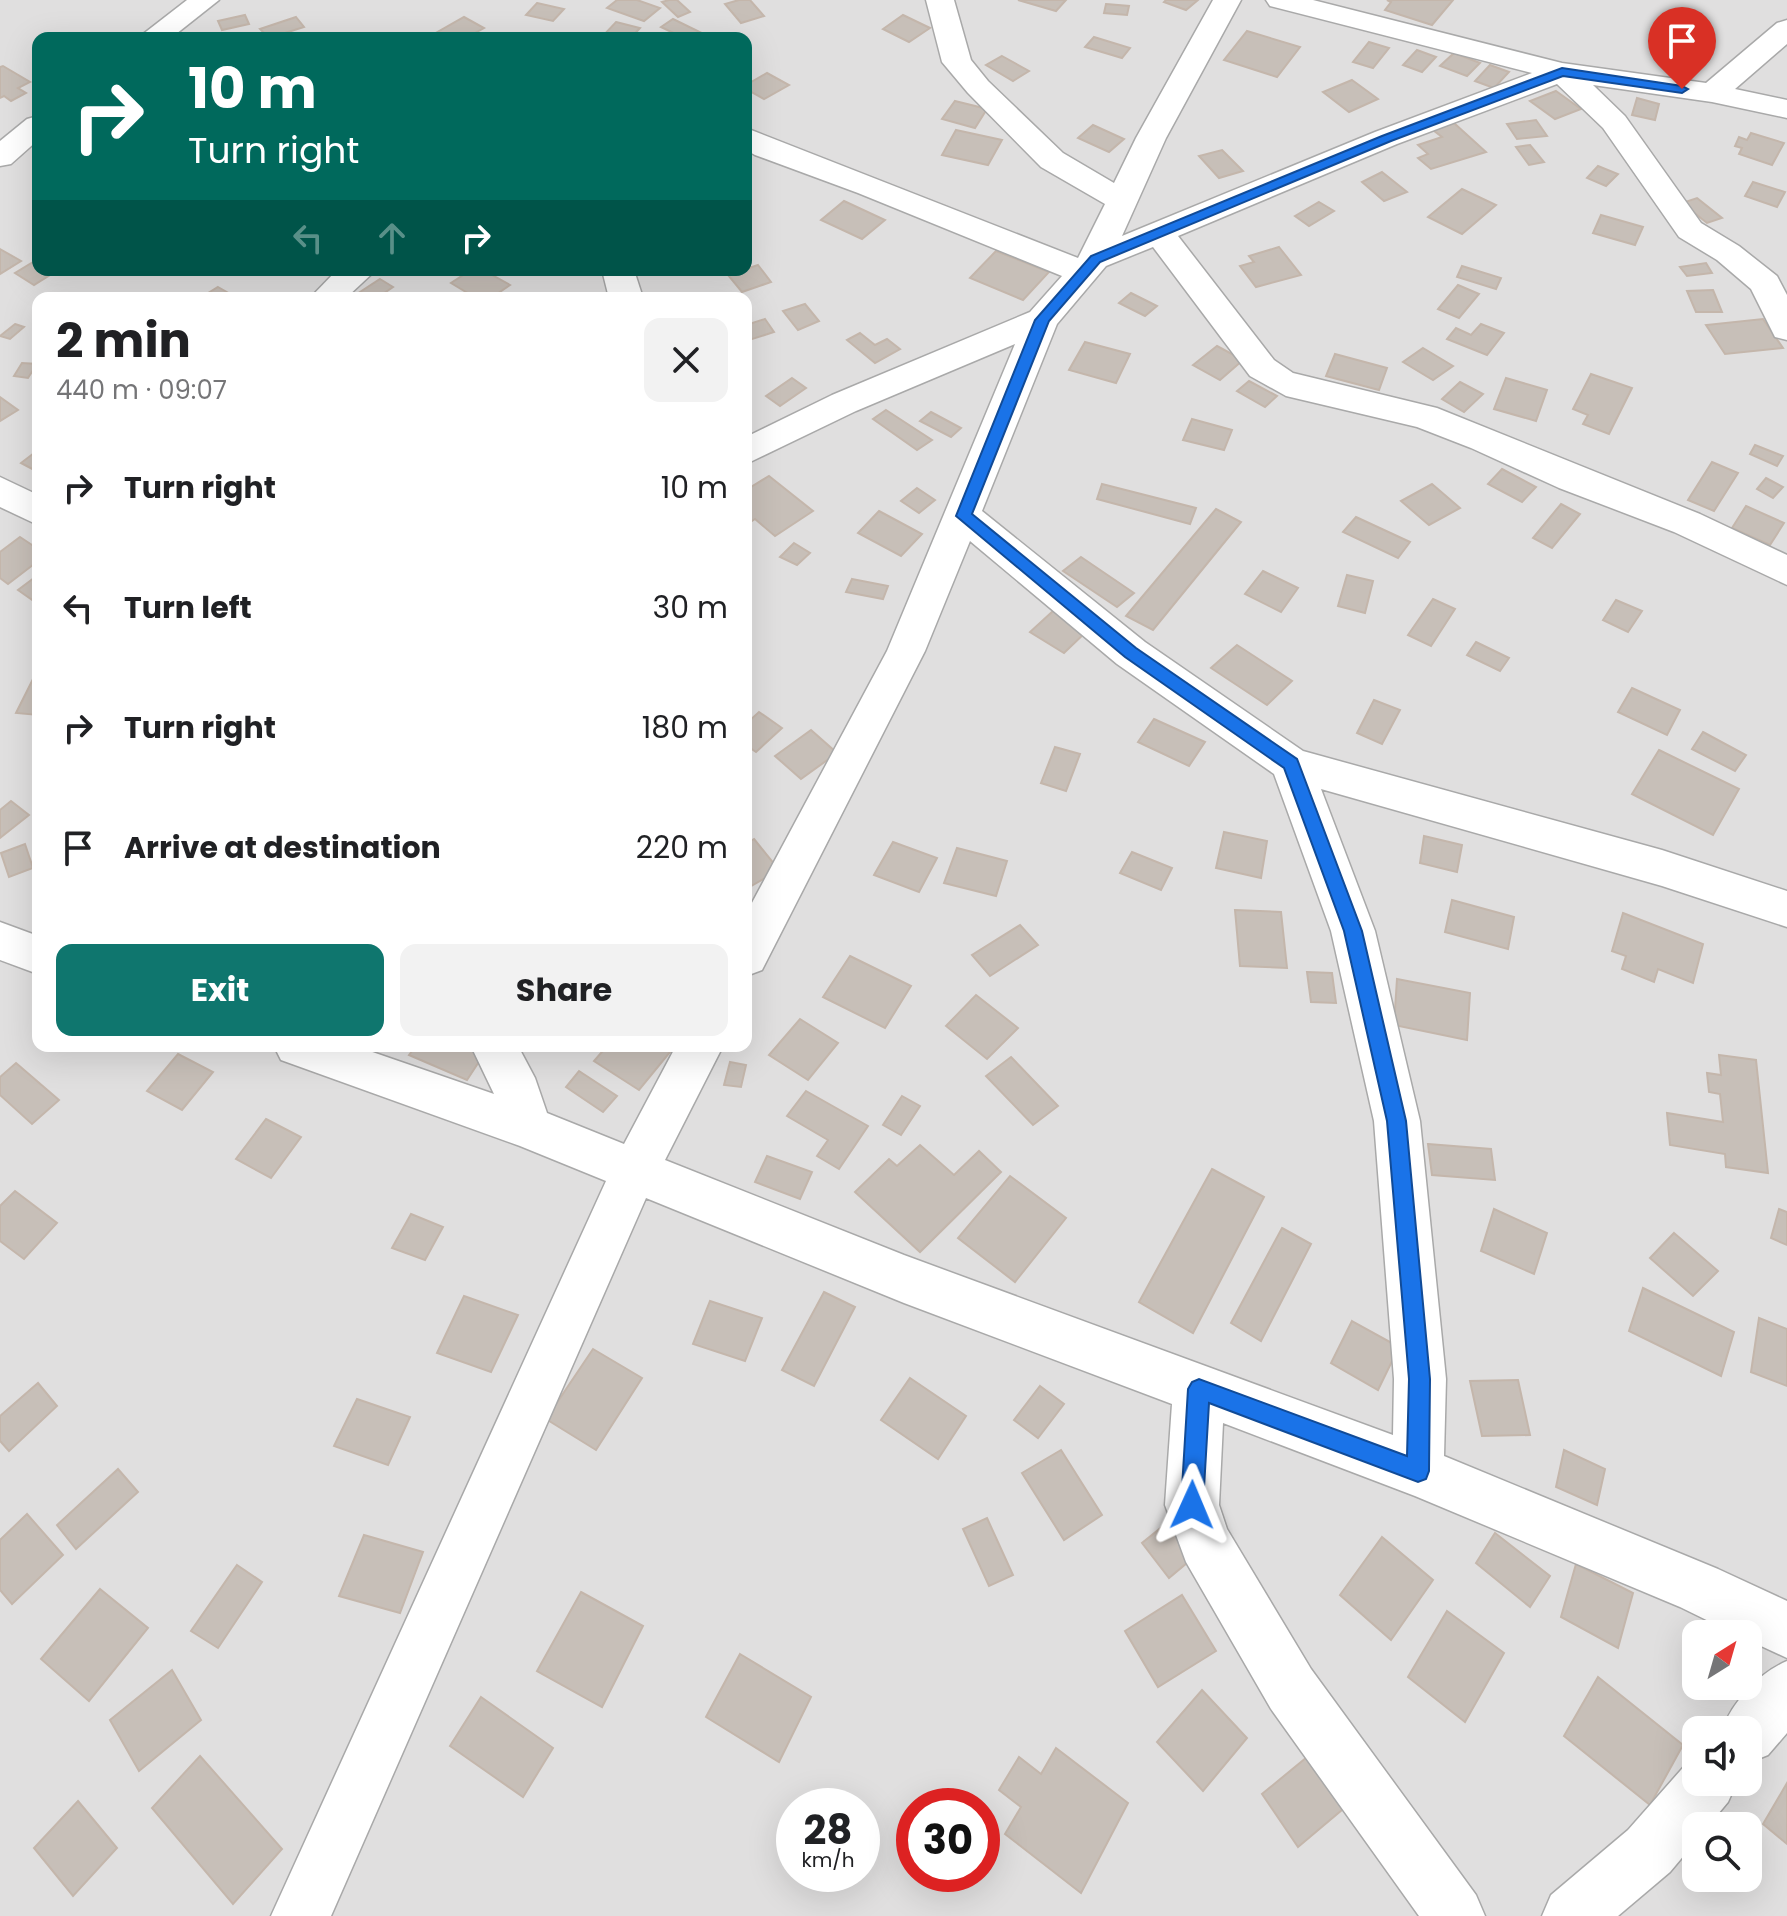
<!DOCTYPE html>
<meta charset="utf-8">
<style>
:root{--surface:#fff;--page:#f2f2f2;--text:#202124;--muted:#757577;--accent:#0f766e}
body{margin:0;font-family:Poppins,sans-serif;background:var(--page);color:var(--text);height:100vh;display:flex;flex-direction:column;font-size:30px;white-space:nowrap}
*{box-sizing:border-box;margin:0}
p{font-size:26px;color:var(--muted)}
.icon{flex:none;width:44px;height:44px;fill:none;stroke:currentColor;stroke-width:2;stroke-linecap:round;stroke-linejoin:round}
.map{position:relative;flex:1;overflow:hidden}
.details{position:absolute;left:32px;top:292px;width:720px;height:760px;display:flex;flex-direction:column;background:var(--surface);border-radius:16px;box-shadow:0 8px 32px #0002}
.details>*{flex:none}
.hud{position:absolute;left:32px;top:32px;width:720px;height:244px;border-radius:16px;box-shadow:0 8px 32px #0002;background:#00695c;color:#fff;overflow:hidden}
.needle{width:52px;rotate:37deg}
.fabs{position:absolute;left:1682px;top:1620px;display:grid;gap:16px}
.fabs a{display:grid;place-items:center;width:80px;height:80px;border-radius:16px;background:var(--surface);box-shadow:0 8px 32px #0002;font-size:40px}
.speed{position:absolute;left:776px;top:1788px;display:flex;gap:16px;font-size:40px;font-weight:700;text-align:center}
.speed>*{display:grid;place-content:center;width:104px;height:104px;border-radius:50%;background:var(--surface);box-shadow:0 8px 32px #0002;line-height:1}
.speed small{font-size:20px;font-weight:400}
.speed .limit{border:12px solid #d22;background:#fff;color:#111}
.pin{position:absolute;display:grid;place-items:center;width:68px;height:68px;color:#fff;margin:-82px -34px;border-radius:50% 50% 50% 0;rotate:-45deg;box-shadow:0 0 8px #0007}
.pin .icon{rotate:45deg}
.me{position:absolute;width:88px;margin:-44px;rotate:1deg;stroke-linejoin:round;filter:drop-shadow(0 0 6px #0008)}
.turn{display:flex;align-items:center;gap:28px;height:168px;padding:0 24px;font-size:36px}
.turn .icon{width:104px;height:104px;stroke-width:2.5}
.turn b{display:block;font-size:56px;line-height:68px}
.lanes{display:flex;align-items:center;height:76px;padding:0 24px;background:#0003;justify-content:center;gap:40px;direction:ltr}
.lanes .off{opacity:.35}
.round{display:grid;place-items:center;flex:none;width:84px;height:84px;border-radius:16px;background:var(--page)}
.overview{display:flex;align-items:center;justify-content:space-between;height:136px;padding:0 24px}
h1{font-size:48px;font-weight:700;line-height:60px}
.cta{display:flex;gap:16px;margin-top:auto;padding:16px 24px}
.cta a{flex:1;height:92px;border-radius:16px;background:var(--accent);color:#fff;font-size:32px;font-weight:700;line-height:92px;text-align:center}
.cta a+a{background:var(--page);color:var(--text)}
ul{padding:0;list-style:none}
li{display:flex;align-items:center;gap:24px;height:120px;padding:0 24px}
li div{flex:1}
li b{display:block;font-size:30px}
li em{font-style:normal}
.map>svg:first-child{display:block}
.residential{fill:#e0dfdf;fill-rule:evenodd}
.building{fill:#c7bfb8;stroke:#c4b6ab;stroke-width:2}
.lines{fill:none;stroke-linecap:round;stroke-linejoin:round}
.minor-casing{stroke:#a9a9a9;stroke-width:3}
.minor{fill:#fff;fill-rule:evenodd}
.route{fill:#1a73e8;stroke:#114b97;stroke-width:2}
</style>
<div class="map">
<svg width="1787" height="1916" viewBox="0 0 1787 1916">
<rect width="100%" height="100%" fill="#f2efe9"/>
<path class="residential" d="M0,0H1787V1916H0ZM38,38H746V270H38ZM38,298H746V1046H38ZM1696,1634H1748V1686H1696ZM1696,1730H1748V1782H1696ZM794,1806H862V1874H794ZM914,1806H982V1874H914ZM1696,1826H1748V1878H1696Z"/>
<g class="building">
<path d="M617,0H637L660,8L644,21L607,8Z"/>
<path d="M669,0H677L690,12L678,17L662,2Z"/>
<path d="M739,0H750L764,16L741,23L725,4Z"/>
<path d="M1018,0H1066L1056,11Z"/>
<path d="M1166,0H1198L1186,10L1164,2Z"/>
<path d="M1453,0L1432,25L1385,10L1391,2L1387,0Z"/>
<path d="M537,3L564,9L553,21L526,15Z"/>
<path d="M1106,4L1129,6L1127,15L1104,13Z"/>
<path d="M245,15L249,24L222,30L218,21Z"/>
<path d="M903,15L930,28L909,42L883,29Z"/>
<path d="M296,17L304,27L269,38L260,29Z"/>
<path d="M464,17L484,28L466,38H441L434,34Z"/>
<path d="M673,19L708,36L684,38L661,27Z"/>
<path d="M616,22L640,28L631,38H601Z"/>
<path d="M1247,31L1300,47L1277,77L1224,60Z"/>
<path d="M1094,37L1130,48L1122,58L1085,47Z"/>
<path d="M1369,42L1389,48L1373,68L1353,62Z"/>
<path d="M1417,50L1436,57L1422,72L1403,65Z"/>
<path d="M1454,53L1480,63L1467,76L1440,66Z"/>
<path d="M1002,56L1029,71L1013,81L986,65Z"/>
<path d="M1490,65L1509,72L1494,88L1475,81Z"/>
<path d="M3,66L30,82L18,88L26,93L11,101L4,96L0,98V67Z"/>
<path d="M767,73L789,85L764,99L746,89V85Z"/>
<path d="M1352,80L1378,99L1349,112L1323,92Z"/>
<path d="M1556,91L1581,109L1555,119L1530,101Z"/>
<path d="M1637,98L1659,104L1655,120L1632,115Z"/>
<path d="M955,101L987,109L975,128L942,119Z"/>
<path d="M1536,120L1547,136L1517,139L1507,124Z"/>
<path d="M1454,123L1486,152L1431,169L1418,158L1428,154L1418,145L1442,137L1433,130Z"/>
<path d="M1093,125L1124,139L1109,152L1078,138Z"/>
<path d="M956,130L1002,140L988,165L942,155Z"/>
<path d="M1751,133L1784,143L1772,165L1739,154L1742,148L1735,146L1739,137L1747,140Z"/>
<path d="M1530,145L1544,162L1529,165L1516,147Z"/>
<path d="M1222,150L1243,171L1219,178L1199,156Z"/>
<path d="M1598,166L1618,174L1606,186L1587,178Z"/>
<path d="M1382,172L1407,192L1384,201L1362,182Z"/>
<path d="M1753,182L1785,192L1777,207L1745,196Z"/>
<path d="M1462,189L1496,205L1462,234L1428,217Z"/>
<path d="M1697,198L1722,218L1707,223L1682,203Z"/>
<path d="M844,201L885,220L862,239L821,220Z"/>
<path d="M1319,202L1334,211L1309,226L1295,216Z"/>
<path d="M1601,215L1643,227L1635,245L1593,233Z"/>
<path d="M1279,247L1301,275L1256,287L1240,266L1254,262L1249,256Z"/>
<path d="M0,249L21,261L0,274Z"/>
<path d="M996,251L1049,272L1023,300L970,278Z"/>
<path d="M38,259V270H58L34,285L15,273Z"/>
<path d="M1706,263L1712,273L1687,276L1680,267Z"/>
<path d="M758,265L771,282L742,292L728,275Z"/>
<path d="M1462,266L1501,278L1496,289L1457,277Z"/>
<path d="M471,270H483L510,285L491,298H476L451,283Z"/>
<path d="M380,279L393,287L377,298H363L357,294Z"/>
<path d="M1458,285L1479,294L1459,318L1438,309Z"/>
<path d="M218,287L232,295L200,298Z"/>
<path d="M1713,290L1722,312H1696L1687,291Z"/>
<path d="M1131,293L1157,306L1145,316L1119,303Z"/>
<path d="M805,304L819,321L798,330L783,311Z"/>
<path d="M765,319L774,332L746,341V325Z"/>
<path d="M1763,319L1783,348L1725,354L1706,325Z"/>
<path d="M15,324L24,327L10,339L0,336Z"/>
<path d="M1481,324L1504,333L1487,355L1447,339L1456,328L1471,335Z"/>
<path d="M860,333L875,345L887,339L900,349L875,363L847,340Z"/>
<path d="M1085,342L1130,354L1116,383L1069,370Z"/>
<path d="M1217,346L1243,360L1220,380L1193,365Z"/>
<path d="M1423,348L1453,366L1433,380L1403,362Z"/>
<path d="M1335,354L1387,368L1379,390L1326,376Z"/>
<path d="M22,363L37,364L28,378L14,376Z"/>
<path d="M1591,374L1632,388L1609,434L1583,424L1588,415L1573,409Z"/>
<path d="M792,378L806,388L780,406L766,396Z"/>
<path d="M1506,378L1547,390L1536,421L1494,409Z"/>
<path d="M1249,381L1277,396L1265,407L1237,391Z"/>
<path d="M1460,382L1483,394L1464,412L1442,399Z"/>
<path d="M0,397L18,410L0,421Z"/>
<path d="M886,410L932,440L917,450L873,419Z"/>
<path d="M931,412L961,428L951,437L920,421Z"/>
<path d="M1192,419L1232,430L1224,450L1183,440Z"/>
<path d="M1755,445L1783,456L1777,466L1750,454Z"/>
<path d="M38,450V472L21,463Z"/>
<path d="M1712,462L1738,473L1714,511L1688,500Z"/>
<path d="M1502,469L1536,487L1522,502L1488,484Z"/>
<path d="M769,476L813,511L775,536L755,519L749,523L746,520V490Z"/>
<path d="M1766,478L1783,487L1773,498L1757,489Z"/>
<path d="M1102,484L1196,508L1190,524L1097,499Z"/>
<path d="M1432,484L1460,508L1429,525L1401,501Z"/>
<path d="M917,488L935,500L919,513L901,501Z"/>
<path d="M1561,504L1580,514L1552,548L1533,538Z"/>
<path d="M1746,506L1784,523L1770,545L1732,528Z"/>
<path d="M1216,509L1241,522L1153,630L1126,616Z"/>
<path d="M879,511L922,534L901,556L858,533Z"/>
<path d="M1356,517L1410,542L1398,558L1343,532Z"/>
<path d="M20,537L38,549V561L8,584L0,578V552Z"/>
<path d="M794,543L810,553L797,565L780,557Z"/>
<path d="M1081,557L1134,593L1117,607L1063,571Z"/>
<path d="M1263,571L1298,588L1281,612L1245,594Z"/>
<path d="M38,575V604L18,590Z"/>
<path d="M1347,575L1373,581L1365,613L1338,606Z"/>
<path d="M852,579L888,586L883,599L846,592Z"/>
<path d="M1433,599L1455,609L1431,646L1408,635Z"/>
<path d="M1616,600L1642,611L1628,632L1603,620Z"/>
<path d="M1053,611L1087,631L1064,653L1030,632Z"/>
<path d="M1476,642L1509,658L1500,671L1467,655Z"/>
<path d="M1237,645L1292,681L1267,705L1211,668Z"/>
<path d="M33,679H38V715L16,713Z"/>
<path d="M1632,688L1680,710L1667,735L1618,712Z"/>
<path d="M1374,700L1400,710L1382,744L1357,733Z"/>
<path d="M759,712L782,728L756,752L746,745V724Z"/>
<path d="M1154,719L1205,742L1189,766L1138,742Z"/>
<path d="M811,730L837,753L801,779L775,756Z"/>
<path d="M1703,732L1746,755L1735,771L1692,749Z"/>
<path d="M1055,747L1080,754L1066,791L1041,783Z"/>
<path d="M1659,750L1739,789L1713,835L1632,794Z"/>
<path d="M11,801L29,815L0,838V810Z"/>
<path d="M1224,832L1267,841L1261,878L1216,868Z"/>
<path d="M1424,836L1462,845L1457,872L1420,863Z"/>
<path d="M754,839L779,870L746,889V844Z"/>
<path d="M893,842L937,858L919,892L874,875Z"/>
<path d="M25,844L33,868L9,877L1,853Z"/>
<path d="M957,848L1007,861L996,896L944,883Z"/>
<path d="M1132,852L1172,868L1161,890L1120,873Z"/>
<path d="M1452,900L1514,917L1508,949L1445,932Z"/>
<path d="M1235,910L1281,912L1287,968L1240,966Z"/>
<path d="M1623,913L1703,944L1693,983L1658,969L1654,982L1622,969L1626,956L1612,951Z"/>
<path d="M1020,925L1038,945L990,976L972,955Z"/>
<path d="M850,956L911,986L885,1028L823,997Z"/>
<path d="M1307,972L1332,973L1336,1003L1311,1002Z"/>
<path d="M1397,979L1470,993L1467,1040L1394,1025Z"/>
<path d="M976,995L1018,1028L987,1059L946,1026Z"/>
<path d="M800,1019L838,1043L808,1080L769,1055Z"/>
<path d="M416,1046H465L484,1054L467,1080L409,1055Z"/>
<path d="M607,1046H675L639,1090L594,1061Z"/>
<path d="M178,1054L213,1072L182,1110L147,1091Z"/>
<path d="M1719,1055L1756,1060L1768,1173L1726,1167L1725,1154L1670,1145L1667,1113L1723,1122L1720,1094L1709,1092L1707,1073L1721,1075Z"/>
<path d="M1011,1057L1058,1106L1033,1125L986,1076Z"/>
<path d="M730,1062L746,1065L741,1087L724,1085Z"/>
<path d="M16,1063L59,1100L32,1124L0,1095V1077Z"/>
<path d="M579,1071L617,1096L603,1112L566,1087Z"/>
<path d="M806,1091L868,1126L839,1169L817,1156L828,1140L787,1116Z"/>
<path d="M902,1096L920,1106L901,1135L883,1125Z"/>
<path d="M266,1119L301,1137L271,1178L236,1159Z"/>
<path d="M1428,1144L1491,1149L1495,1180L1432,1175Z"/>
<path d="M920,1145L954,1175L979,1151L1001,1172L920,1252L855,1192L889,1159L897,1166Z"/>
<path d="M767,1156L812,1172L800,1199L755,1182Z"/>
<path d="M1212,1169L1264,1197L1193,1333L1139,1302Z"/>
<path d="M1010,1176L1066,1218L1015,1282L958,1238Z"/>
<path d="M15,1191L57,1223L24,1259L0,1241V1206Z"/>
<path d="M1494,1209L1547,1233L1534,1274L1481,1251Z"/>
<path d="M1779,1209L1787,1212V1245L1771,1238Z"/>
<path d="M411,1214L443,1227L425,1260L392,1248Z"/>
<path d="M1282,1228L1311,1244L1261,1341L1231,1323Z"/>
<path d="M1674,1233L1718,1271L1693,1296L1650,1258Z"/>
<path d="M1643,1288L1734,1332L1721,1376L1629,1331Z"/>
<path d="M824,1292L855,1307L814,1386L782,1370Z"/>
<path d="M464,1296L518,1315L491,1372L437,1353Z"/>
<path d="M710,1301L762,1318L745,1361L693,1344Z"/>
<path d="M1759,1318L1787,1329V1386L1751,1372Z"/>
<path d="M1352,1321L1399,1347L1378,1390L1331,1363Z"/>
<path d="M593,1349L642,1378L596,1450L546,1419Z"/>
<path d="M910,1378L966,1416L938,1459L881,1420Z"/>
<path d="M1518,1380L1530,1435L1482,1436L1470,1381Z"/>
<path d="M38,1383L57,1406L9,1451L0,1441V1416Z"/>
<path d="M1040,1386L1064,1404L1038,1438L1014,1420Z"/>
<path d="M357,1399L410,1417L388,1465L334,1446Z"/>
<path d="M1061,1450L1102,1515L1064,1540L1022,1473Z"/>
<path d="M1564,1450L1605,1469L1597,1505L1556,1487Z"/>
<path d="M118,1469L138,1492L76,1549L57,1525Z"/>
<path d="M27,1514L63,1555L12,1604L0,1590V1540Z"/>
<path d="M987,1518L1013,1575L989,1586L963,1529Z"/>
<path d="M1173,1518L1200,1552L1169,1578L1142,1543Z"/>
<path d="M1495,1533L1550,1576L1530,1607L1476,1563Z"/>
<path d="M364,1535L423,1552L400,1613L339,1596Z"/>
<path d="M1382,1537L1433,1580L1391,1640L1340,1595Z"/>
<path d="M1576,1564L1633,1593L1618,1648L1561,1617Z"/>
<path d="M237,1565L262,1582L218,1648L191,1631Z"/>
<path d="M100,1589L148,1628L89,1701L41,1659Z"/>
<path d="M581,1592L643,1626L602,1707L537,1671Z"/>
<path d="M1182,1595L1216,1651L1158,1687L1125,1631Z"/>
<path d="M1447,1611L1504,1653L1465,1722L1408,1677Z"/>
<path d="M740,1654L811,1697L779,1762L706,1717Z"/>
<path d="M172,1670L201,1720L139,1771L110,1720Z"/>
<path d="M1598,1677L1683,1745L1650,1805L1564,1736Z"/>
<path d="M1202,1690L1247,1738L1203,1791L1157,1742Z"/>
<path d="M481,1697L553,1748L523,1797L450,1746Z"/>
<path d="M1056,1748L1128,1803L1081,1893L1005,1834L1021,1807L999,1790L1019,1757L1041,1774Z"/>
<path d="M1312,1753L1349,1804L1298,1847L1262,1794Z"/>
<path d="M200,1756L282,1849L233,1904L152,1808Z"/>
<path d="M1787,1783V1844L1763,1824Z"/>
<path d="M78,1801L117,1848L73,1896L34,1848Z"/>
</g>
<g class="lines">
<defs>
<g id="minor">
<path d="M187,0H219L171,38H138Z"/>
<path d="M926,0H954L971,60L988,81L1063,153L1114,183L1136,138L1213,0H1241L1166,138L1122,236L1375,132L1532,73L1270,6L1266,0H1313L1562,63L1706,83L1777,23L1787,20V44L1735,89L1787,100V118L1712,102L1593,85L1625,116L1701,223L1739,246L1777,276L1787,295V340L1775,337L1751,289L1717,260L1679,237L1603,128L1557,84L1397,144L1178,236L1274,360L1293,373L1437,408L1700,514L1787,555V585L1674,532L1559,488L1471,448L1417,427L1286,396L1250,376L1153,247L1106,266L1057,324L982,511L1145,642L1303,751L1662,850L1787,891V927L1662,886L1321,789L1375,931L1420,1121L1446,1379L1444,1456L1718,1569L1787,1601V1658L1748,1640V1634H1735L1680,1607L1415,1496L1223,1423L1219,1505L1227,1529L1311,1669L1476,1895L1485,1916H1419L1271,1709L1186,1562L1165,1505L1172,1404L904,1303L646,1198L331,1916H271L606,1181L520,1146L281,1060L274,1046H355L494,1094L471,1046H518L535,1078L547,1113L624,1144L676,1046H723L665,1160L904,1255L1393,1435L1394,1379L1374,1121L1331,931L1274,774L1117,664L970,541L925,651L762,970L746,976V914L887,651L1015,344L856,411L746,464V437L832,395L1030,312L1062,276L858,193L755,155L746,150V128L1078,258L1105,204L1041,167L968,93L942,62Z"/>
<path d="M38,116V140L11,164L0,166V141L27,119Z"/>
<path d="M337,270H376L346,298H310Z"/>
<path d="M602,270H634L643,298H609Z"/>
<path d="M0,477L38,495V525L0,507Z"/>
<path d="M0,922L38,936V974L0,960Z"/>
<path d="M1787,1661V1733L1768,1755L1748,1763V1730H1722C1733,1701 1759,1673 1787,1661Z"/>
<path d="M1696,1758V1782H1737L1728,1802L1708,1826H1696V1841L1670,1872L1618,1916H1542L1551,1895L1628,1830L1688,1762Z"/>
</g>
</defs>
<use href="#minor" class="minor-casing"/>
<use href="#minor" class="minor"/>
</g>
<path class="route" d="M1562,68L1682,86L1688,89L1682,93L1563,76L1391,141L1100,262L1049,321L972,514L1136,648L1297,759L1299,764L1362,931L1406,1121L1430,1379L1429,1471L1426,1479L1418,1482L1209,1403L1203,1505L1200,1513L1192,1516L1184,1513L1181,1505L1188,1389L1192,1382L1199,1379L1407,1456L1409,1379L1387,1121L1344,931L1284,768L1125,657L956,516L1035,320L1091,256L1382,136Z"/>
</svg>
<div class="fabs">
<a><svg class="needle" viewBox="-14 -14 28 28"><path d="M0-13l5 13h-10z" fill="#e53935"/><path d="M0 13l5-13h-10z" fill="#757577"/></svg></a>
<a><svg class="icon" aria-label="sound" viewBox="0 0 24 24"><path d="M4 9h4l5-4v14l-5-4H4zM17 9q2 3 0 6"/></svg></a>
<a><svg class="icon" aria-label="search" viewBox="0 0 24 24"><circle cx="10" cy="10" r="6"/><path d="M15 15l6 6"/></svg></a>
</div>
<div class="speed"><div>28<small>km/h</small></div><div class="limit">30</div></div>
<div class="pin" style="left:1682px;top:89px;background:#d93025"><svg class="icon" aria-label="arrive" viewBox="0 0 24 24"><path d="M6 21V4h12l-3 4 3 4H6"/></svg></div>
<svg class="me" style="left:1192px;top:1505px" viewBox="-20 -20 40 40"><path d="M0-17L14 15 0 8-14 15z" fill="#1a73e8" stroke="#fff" stroke-width="4"/></svg>
<div class="hud">
<div class="turn"><svg class="icon" aria-label="right" viewBox="0 0 24 24"><path d="M7 20v-9h11M14 6l5 5-5 5"/></svg><div><b>10 m</b>Turn right</div></div>
<div class="lanes"><svg class="icon off" aria-label="left" viewBox="0 0 24 24"><path d="M17 20v-9H6M10 6l-5 5 5 5"/></svg><svg class="icon off" aria-label="ahead" viewBox="0 0 24 24"><path d="M12 20V5M6 11l6-6 6 6"/></svg><svg class="icon" aria-label="right" viewBox="0 0 24 24"><path d="M7 20v-9h11M14 6l5 5-5 5"/></svg></div>
</div>
<section class="details">
<div class="overview"><div><h1>2 min</h1><p>440 m · 09:07</p></div><a class="round"><svg class="icon" aria-label="close" viewBox="0 0 24 24"><path d="M6 6l12 12M18 6L6 18"/></svg></a></div>
<ul>
<li><svg class="icon" aria-label="right" viewBox="0 0 24 24"><path d="M7 20v-9h11M14 6l5 5-5 5"/></svg><div><b>Turn right</b></div><em>10 m</em></li>
<li><svg class="icon" aria-label="left" viewBox="0 0 24 24"><path d="M17 20v-9H6M10 6l-5 5 5 5"/></svg><div><b>Turn left</b></div><em>30 m</em></li>
<li><svg class="icon" aria-label="right" viewBox="0 0 24 24"><path d="M7 20v-9h11M14 6l5 5-5 5"/></svg><div><b>Turn right</b></div><em>180 m</em></li>
<li><svg class="icon" aria-label="arrive" viewBox="0 0 24 24"><path d="M6 21V4h12l-3 4 3 4H6"/></svg><div><b>Arrive at destination</b></div><em>220 m</em></li>
</ul>
<div class="cta"><a>Exit</a><a>Share</a></div>
</section>
</div>
